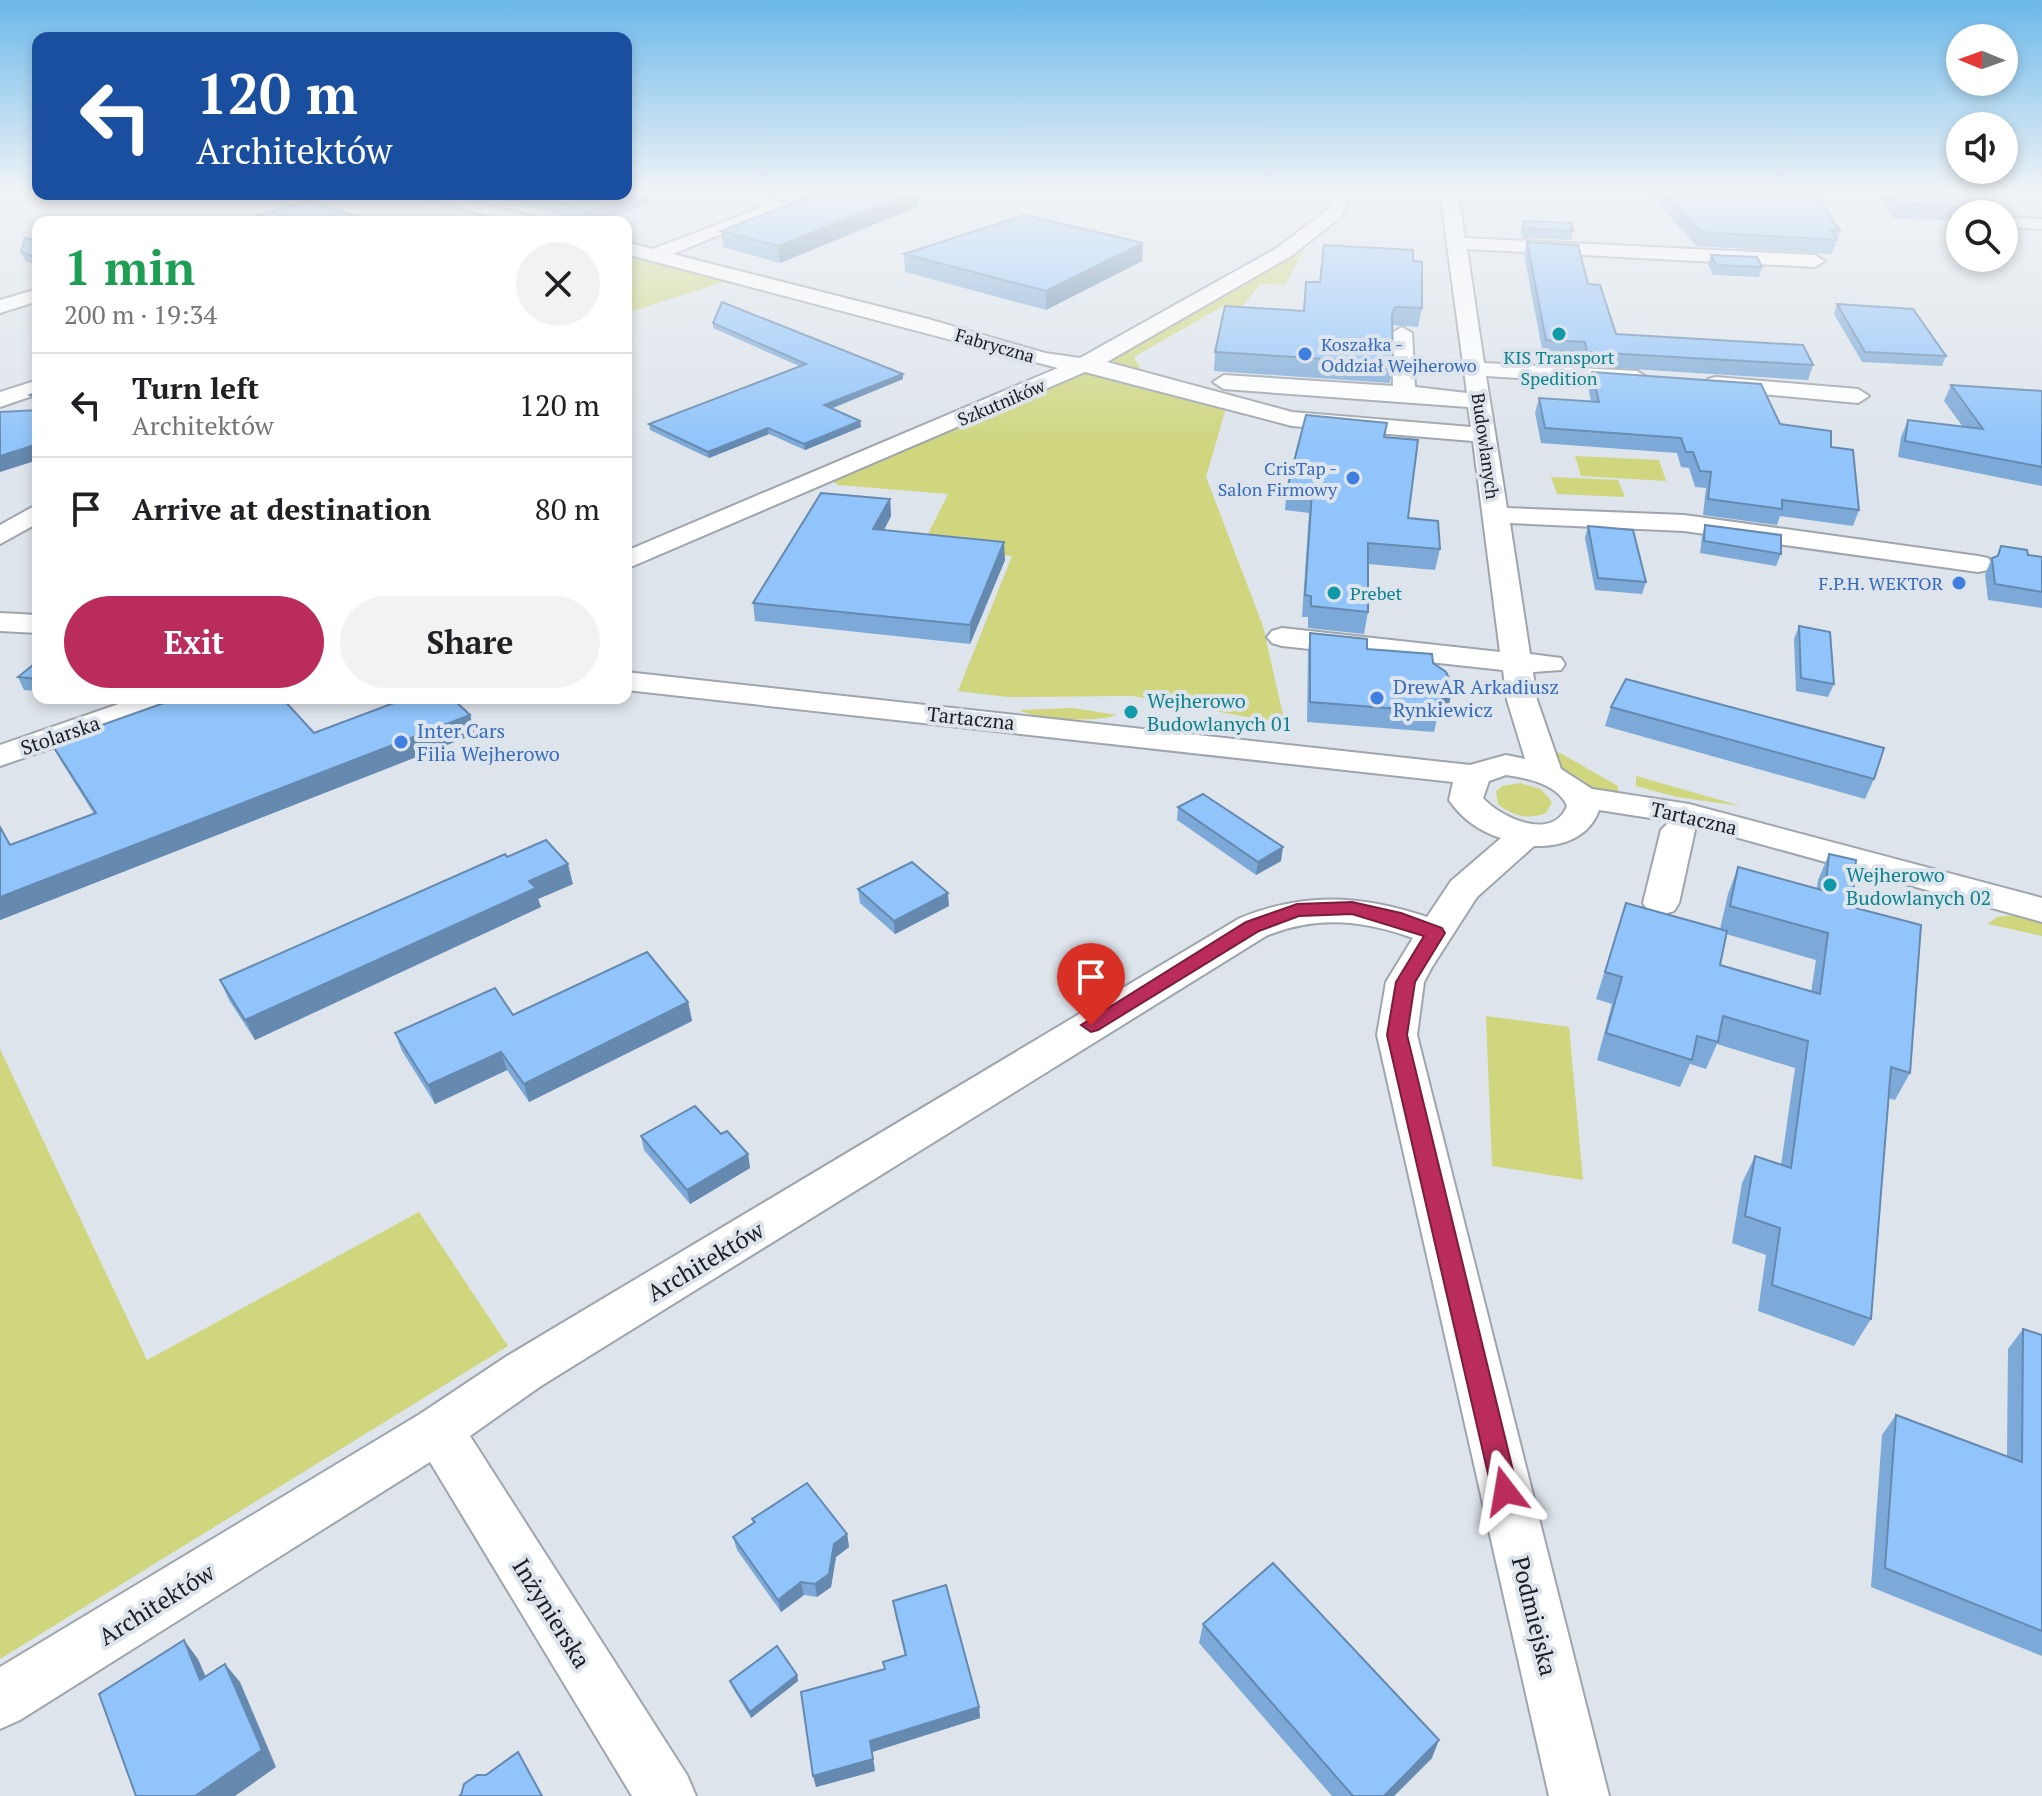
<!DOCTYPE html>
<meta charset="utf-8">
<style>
:root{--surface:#fff;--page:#f2f2f2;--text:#202124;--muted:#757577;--line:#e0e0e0;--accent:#ba2c5b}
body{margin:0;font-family:"PT Serif",serif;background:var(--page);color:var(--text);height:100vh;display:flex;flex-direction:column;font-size:30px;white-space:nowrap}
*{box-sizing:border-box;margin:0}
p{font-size:26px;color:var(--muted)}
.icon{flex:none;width:44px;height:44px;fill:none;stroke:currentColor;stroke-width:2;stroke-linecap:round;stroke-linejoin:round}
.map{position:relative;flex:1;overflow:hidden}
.panel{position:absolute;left:32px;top:216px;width:600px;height:488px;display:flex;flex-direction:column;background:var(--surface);border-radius:16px;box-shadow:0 4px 12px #0003}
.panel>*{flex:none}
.top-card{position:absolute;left:32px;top:32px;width:600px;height:168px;border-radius:16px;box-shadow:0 4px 12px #0003;background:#1a4fa0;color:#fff;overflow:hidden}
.needle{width:52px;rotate:271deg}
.buttons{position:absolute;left:1946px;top:24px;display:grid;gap:16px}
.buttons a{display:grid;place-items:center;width:72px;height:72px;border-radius:50%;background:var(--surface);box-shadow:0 4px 12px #0003;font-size:40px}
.pin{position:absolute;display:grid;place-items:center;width:68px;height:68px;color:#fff;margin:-82px -34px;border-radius:50% 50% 50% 0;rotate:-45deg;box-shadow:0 0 8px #0007}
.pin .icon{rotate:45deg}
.me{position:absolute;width:88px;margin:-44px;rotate:346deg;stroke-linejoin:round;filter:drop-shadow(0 0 6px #0008)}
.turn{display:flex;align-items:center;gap:28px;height:168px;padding:0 32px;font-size:36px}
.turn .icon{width:104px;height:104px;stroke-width:2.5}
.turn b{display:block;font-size:56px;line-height:68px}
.round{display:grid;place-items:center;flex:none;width:84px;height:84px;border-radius:42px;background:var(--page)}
.headline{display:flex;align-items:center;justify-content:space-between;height:136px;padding:0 32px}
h1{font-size:48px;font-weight:700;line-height:60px;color:#1e9e55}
.button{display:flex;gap:16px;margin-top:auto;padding:16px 32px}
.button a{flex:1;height:92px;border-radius:48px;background:var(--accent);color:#fff;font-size:32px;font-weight:700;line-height:92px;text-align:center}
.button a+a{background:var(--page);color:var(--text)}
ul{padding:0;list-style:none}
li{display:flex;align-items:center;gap:24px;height:104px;padding:0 32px;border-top:2px solid var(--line)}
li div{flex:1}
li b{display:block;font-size:30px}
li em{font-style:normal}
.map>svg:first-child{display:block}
.green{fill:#cfd67e}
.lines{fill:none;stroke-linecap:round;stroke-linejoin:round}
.minor-casing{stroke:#9fa5ac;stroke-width:4}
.minor{fill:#fff;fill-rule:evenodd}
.wall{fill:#7ca9d7;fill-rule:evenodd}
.shaded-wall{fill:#6589af}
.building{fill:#90c4fa;stroke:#6589af;stroke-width:2}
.route{fill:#ba2c5b;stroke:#791d3b;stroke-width:2}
.culture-dot{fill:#0f9aa8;stroke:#dde4eb;stroke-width:3}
.shop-dot{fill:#3f7fe0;stroke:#dde4eb;stroke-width:3}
.labels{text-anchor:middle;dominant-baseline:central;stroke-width:8;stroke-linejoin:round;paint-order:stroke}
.far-shop-label{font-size:18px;fill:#366cbe;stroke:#dde4eb;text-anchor:end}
.far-street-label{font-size:18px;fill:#1b1d20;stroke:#dde4eb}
.far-culture-label{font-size:18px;fill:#0d838f;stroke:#dde4eb}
.shop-label{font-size:20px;fill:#366cbe;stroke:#dde4eb;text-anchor:start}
.culture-label{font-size:20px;fill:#0d838f;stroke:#dde4eb;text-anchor:start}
.street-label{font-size:20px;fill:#1b1d20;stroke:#dde4eb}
.near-street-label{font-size:24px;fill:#1b1d20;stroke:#dde4eb}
</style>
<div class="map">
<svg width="2042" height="1796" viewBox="0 0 2042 1796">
<rect width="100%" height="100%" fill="#dde4eb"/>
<g class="green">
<path d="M1304,250L1285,285L1260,284L1240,310L1225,305L1134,357L1143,373L1229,398L1206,477L1263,626L1285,724L1132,696L1008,697L958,691L1012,556L922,546L948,494L838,485L831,480L1105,364Z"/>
<path d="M626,252L733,279L626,313Z"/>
<path d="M1575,456L1659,460L1666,481L1581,476Z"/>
<path d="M1551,477L1618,480L1625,497L1557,494Z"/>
<path d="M1073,708L1117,715C1099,722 1039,721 1020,710Z"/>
<path d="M1548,751L1560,753L1618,786V797C1588,789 1565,777 1548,751Z"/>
<path d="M1636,776L1741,806L1677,797L1636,786Z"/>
<path d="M1520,783L1541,789L1552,802L1546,813C1529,820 1512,816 1498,804L1496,791L1502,786Z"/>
<path d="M2015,915L2042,920V936L1988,924L1997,917Z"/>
<path d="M1486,1016L1569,1027L1583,1180L1492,1166Z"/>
<path d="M0,1049L147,1360L419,1212L508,1346L0,1659Z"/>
</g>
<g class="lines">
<defs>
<g id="minor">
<path d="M720,192H751L792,205L673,254L928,319L1045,353L1080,358L1277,248L1327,210L1335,192H1352L1341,217L1291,256L1107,362L1292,412L1471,427L1468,407L1224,389L1213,382L1224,375L1393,386L1392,333L1402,327L1412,333L1415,387L1467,393L1440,192H1458L1465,238L1815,255L1824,261L1815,267L1467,249L1484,363L1637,371L1648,378L1637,385L1486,376L1507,508L1684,515L1978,556L1988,558L1992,564L1988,570L1978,572L1684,531L1510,523L1530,654L1561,658L1565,664L1561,670L1533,672L1537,700L1561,769L1592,789L1689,804L2042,898V922L1692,825L1695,830L1679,903L1674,911L1661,915L1648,911L1643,903L1661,830L1670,821L1599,810C1589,838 1561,847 1534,846L1477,897L1432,967L1424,982L1417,1035L1609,1796H1549L1377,1035L1386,982L1413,938C1363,920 1316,915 1266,936L541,1386L470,1436L687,1775L696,1796H632L430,1462L20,1720L0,1729V1667L420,1414L507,1356L1240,918C1305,892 1361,895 1427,917L1451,881L1501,838C1479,831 1462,819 1449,800L1453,782L626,690V672L1470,765L1506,755L1525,759L1507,700L1503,670L1282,646L1272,643L1267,637L1272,631L1282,628L1500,652L1473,441L1292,426L1085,372L626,569V551L1058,368L626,254V242L653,249L765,206ZM1506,775C1527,778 1558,784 1567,806C1553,842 1501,818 1483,798L1489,781Z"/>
<path d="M1963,192H1980L1998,214H1980Z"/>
<path d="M412,194H441L536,218L539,222H509Z"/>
<path d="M2004,217L2042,219V229L2004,227Z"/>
<path d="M38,289V301L0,313V300Z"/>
<path d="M1716,377L1858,389L1869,396L1858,403L1708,389L1705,384L1708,379Z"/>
<path d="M38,380V394L0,407V392Z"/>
<path d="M38,504V523L0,544V525Z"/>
<path d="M0,613L38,615V633L0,631Z"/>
<path d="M136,698H181L177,705L0,766V745Z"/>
</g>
</defs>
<use href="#minor" class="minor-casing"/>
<use href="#minor" class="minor"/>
</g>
<g class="wall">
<path d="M626,192H647L649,204L597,222H583L485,194H626Z"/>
<path d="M821,192H918L919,206L780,263L723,247L721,231Z"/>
<path d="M1647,192H1815L1840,231L1832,254L1697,246Z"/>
<path d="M1875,192H1967L1980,208L1978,214H1960V221L1893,218Z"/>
<path d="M1523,221L1573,231L1571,240L1522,238L1521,230Z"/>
<path d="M38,241V266L25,261L21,252Z"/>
<path d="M1527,242L1588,284L1616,334L1813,365L1808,380L1584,366L1581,356L1543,354L1524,255Z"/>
<path d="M1143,243L1142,261L1046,310L905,272L904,254Z"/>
<path d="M1711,255L1762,267L1759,277L1713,275L1708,264Z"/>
<path d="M1413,261L1422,308L1418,327L1392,325L1393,363L1390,383L1214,371L1215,352L1303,311L1306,282H1320Z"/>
<path d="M1837,304L1946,356L1942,366L1862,362L1834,314Z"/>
<path d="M713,323L903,379L831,409L860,421L861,427L805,450L769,434L709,458L650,430L649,424L799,366L713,328Z"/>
<path d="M1592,372L1780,424L1831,447L1859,510L1853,526L1780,516L1777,525L1703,515L1706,488L1695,487L1689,468L1681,467L1677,453L1541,443L1535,413L1539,398L1591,402L1588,386Z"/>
<path d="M1951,385L2042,391V486L1898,457L1901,437L1908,420L1963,427L1944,401Z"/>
<path d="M38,392V409L36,408L30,395Z"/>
<path d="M1384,437L1408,518L1440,549L1435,570L1368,564V612L1364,634L1308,628V617H1302L1309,513L1285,510L1287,489Z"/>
<path d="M890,499L891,516L884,530L1005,560L970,644L755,621L753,603Z"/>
<path d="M1705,525L1781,554L1776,566L1700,553L1702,536Z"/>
<path d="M1588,526L1646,582L1642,594L1595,590L1585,538Z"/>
<path d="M2001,546L2028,555L2042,557V608L1988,600L1985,574L1992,558L1996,557Z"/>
<path d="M1799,626L1834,684L1828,697L1796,691L1794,639Z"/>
<path d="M1310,633L1367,649L1433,663L1449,705L1445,714L1437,719L1434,732L1307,722L1308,652Z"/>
<path d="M38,661V691L24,690L18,677Z"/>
<path d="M1611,707L1874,779L1865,799L1605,726Z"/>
<path d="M470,715L475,734L0,920V827L10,845L94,814L61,761L51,743L314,733Z"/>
<path d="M1178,807L1281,861L1256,875L1177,820Z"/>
<path d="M1829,854L1852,907L1910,1073L1895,1100L1888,1098L1871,1319L1854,1346L1758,1311L1766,1255L1732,1243L1742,1183L1755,1156L1781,1165L1795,1068L1717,1044L1706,1069L1690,1064L1680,1087L1597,1060L1612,1004L1596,999L1626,903L1720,929L1728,894L1738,867L1817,888L1818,880ZM1726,934L1816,960L1811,992L1720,965Z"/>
<path d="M507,857L573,884L538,899L541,907L255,1040L229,1000L220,980Z"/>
<path d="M858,889L949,906L895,934L860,903Z"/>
<path d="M688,1002L692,1021L529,1102L507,1070L435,1104L402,1051L395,1033L513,1015Z"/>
<path d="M721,1134L748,1154L750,1168L690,1204L644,1150L641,1136Z"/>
<path d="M2023,1329L2042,1335V1656L1871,1587L1882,1435L1896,1415L2007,1456L2008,1349Z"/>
<path d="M752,1519L847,1534L849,1547L836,1557L831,1587L817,1597L804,1595L781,1612L737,1550L733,1537L753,1523Z"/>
<path d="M893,1601L979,1707L980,1718L872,1752L875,1771L816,1787L884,1669L905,1656L895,1614Z"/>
<path d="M1203,1624L1432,1758L1394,1796H1332L1199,1643Z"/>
<path d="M797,1675L798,1681L751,1718L732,1687L730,1681Z"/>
</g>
<g class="shaded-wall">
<path d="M644,192H647L649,204L597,222H590L588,211Z"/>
<path d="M915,192H918L919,206L780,263L778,246Z"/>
<path d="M1143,243L1142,261L1046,310V291Z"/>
<path d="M903,374V379L824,411V405Z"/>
<path d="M860,421L861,427L805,450L804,444Z"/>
<path d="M768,428L769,434L709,458L708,452Z"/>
<path d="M38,444V460L0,472V456Z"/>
<path d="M890,499L891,516L875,547L873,529Z"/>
<path d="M1004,542L1005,560L970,644V625Z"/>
<path d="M1453,686L1449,705L1445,714L1437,719L1438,712V702Z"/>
<path d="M470,715L475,734L0,920V897Z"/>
<path d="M1283,847L1281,861L1256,875L1258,862Z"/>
<path d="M568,864L573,884L538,899L541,907L255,1040L245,1020L529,881Z"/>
<path d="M948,893L949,906L895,934L894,921Z"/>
<path d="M688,1002L692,1021L529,1102L524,1084Z"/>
<path d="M501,1052L507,1070L435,1104L428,1085Z"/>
<path d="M748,1154L750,1168L690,1204L687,1190Z"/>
<path d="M847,1534L849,1547L836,1557L831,1587L817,1597L815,1584L834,1544Z"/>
<path d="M801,1582L804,1595L781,1612L778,1600Z"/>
<path d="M184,1640L198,1659L215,1698L200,1680Z"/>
<path d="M225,1664L240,1682L276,1767L235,1796H195Z"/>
<path d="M797,1675L798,1681L751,1718L750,1712Z"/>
<path d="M979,1707L980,1718L872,1752L870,1741Z"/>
<path d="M1439,1740L1432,1758L1394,1796H1384Z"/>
<path d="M873,1759L875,1771L816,1787L813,1776Z"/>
</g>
<g class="building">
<path d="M626,192H644L588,211L528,194H626Z"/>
<path d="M821,192H915L778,246L721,231Z"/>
<path d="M1663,192H1815L1840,231L1831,230L1837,240L1701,232Z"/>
<path d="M1889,192H1967L1980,208L1897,204Z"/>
<path d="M306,201L376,222H236Z"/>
<path d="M1025,215L1143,243L1046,291L904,254Z"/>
<path d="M1523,221L1571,223L1573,231L1524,228Z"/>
<path d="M25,238L38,241V258L21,252Z"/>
<path d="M1527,242L1578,245L1588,284L1600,285L1616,334L1803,345L1813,365L1587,352L1585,342L1546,340Z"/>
<path d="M1324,245L1413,250V261L1422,262V308L1395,307L1392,315L1393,363L1215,352L1225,306L1304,311L1306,282H1320Z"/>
<path d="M1711,255L1757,257L1762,267L1716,265Z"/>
<path d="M722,302L903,374L824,405L860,421L804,444L768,428L708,452L649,424L806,364L713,323Z"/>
<path d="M1837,304L1913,309L1946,356L1865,352Z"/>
<path d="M1592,372L1761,384L1780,424L1831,431V447L1853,450L1859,510L1782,500V509L1708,499L1711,472L1700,471L1693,452H1686L1681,438L1545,428L1539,398L1599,402Z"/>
<path d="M1951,385L2042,391V467L1905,441L1908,420L1983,429Z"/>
<path d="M38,392V398L30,395Z"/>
<path d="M38,410V444L0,456V412Z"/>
<path d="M1306,415L1387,423L1384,437L1418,440L1408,518L1438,521L1440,549L1368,543V612L1311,606V596L1305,595L1312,492L1287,489Z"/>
<path d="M821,493L890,499L873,529L1004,542L970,625L753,603Z"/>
<path d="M1705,525L1781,535V554L1704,541Z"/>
<path d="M1588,526L1633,530L1646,582L1598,578Z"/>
<path d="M2001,546L2027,550L2028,555L2042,557V592L1995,584L1992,558L1998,556Z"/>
<path d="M1799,626L1830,632L1834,684L1801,678Z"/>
<path d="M1310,633L1367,639V649L1432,654L1433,663L1446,672L1453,686L1449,695L1438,702V712L1310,702Z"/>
<path d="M38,661V679L18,677Z"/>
<path d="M1626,679L1884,748L1874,779L1611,707Z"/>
<path d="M178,698H282L314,733L407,698H452L470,715L0,897V827L10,845L96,813L51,743Z"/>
<path d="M1203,794L1283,847L1258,862L1178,807Z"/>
<path d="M546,840L568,864L529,881L536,888L245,1020L220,980L505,854L507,857Z"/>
<path d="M1829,854L1856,860L1852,907L1921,925L1910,1073L1891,1067L1871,1319L1772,1285L1780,1228L1745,1216L1755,1156L1791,1168L1808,1041L1723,1016L1718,1042L1697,1036L1692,1060L1606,1033L1622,977L1605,972L1626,903L1727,931L1720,965L1820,994L1828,933L1730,906L1738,867L1825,891Z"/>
<path d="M912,862L948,893L894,921L858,889Z"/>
<path d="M647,952L688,1002L524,1084L501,1052L428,1085L395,1033L495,988L513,1015Z"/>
<path d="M695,1106L721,1134L727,1131L748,1154L687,1190L641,1136Z"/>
<path d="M2023,1329L2042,1335V1631L1885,1568L1896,1415L2022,1462Z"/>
<path d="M807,1483L847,1534L834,1544L829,1574L815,1584L801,1582L778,1600L733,1537L755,1522L752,1519Z"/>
<path d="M1273,1563L1439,1740L1384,1796H1353L1203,1624Z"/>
<path d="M946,1585L979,1707L870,1741L873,1759L813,1776L801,1692L885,1669L883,1662L906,1655L893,1601Z"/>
<path d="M184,1640L200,1680L225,1664L262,1750L195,1796H136L99,1694Z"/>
<path d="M777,1646L797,1675L750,1712L730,1681Z"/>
<path d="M518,1752L542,1796H459L461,1795L464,1784L477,1775H486Z"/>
</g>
<linearGradient id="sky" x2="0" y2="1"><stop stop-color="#6bb8ea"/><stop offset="0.43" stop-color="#f0f3f6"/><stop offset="1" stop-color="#f0f3f6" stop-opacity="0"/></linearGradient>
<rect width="2042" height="444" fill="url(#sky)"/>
<path class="route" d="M1352,902L1401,913L1442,928L1445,933L1415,982L1407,1035L1518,1491L1514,1500L1505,1503L1496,1500L1492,1491L1387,1035L1396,982L1424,936L1352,914L1299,916L1259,931L1098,1030L1091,1032L1081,1025L1246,922L1297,904Z"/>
<g class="culture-dot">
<circle cx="1559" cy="334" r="8"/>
<circle cx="1334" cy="593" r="8"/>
<circle cx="1131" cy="712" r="8"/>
<circle cx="1830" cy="885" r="8"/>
</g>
<g class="shop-dot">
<circle cx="1305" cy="354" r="8"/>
<circle cx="1353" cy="478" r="8"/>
<circle cx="1959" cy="583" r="8"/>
<circle cx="1377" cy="698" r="8"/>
<circle cx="401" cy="742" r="8"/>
</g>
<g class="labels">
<g class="far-shop-label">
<text x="1321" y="344" text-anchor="start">Koszałka -<tspan x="1321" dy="21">Oddział Wejherowo</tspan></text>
<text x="1337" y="468">CrisTap -<tspan x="1337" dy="21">Salon Firmowy</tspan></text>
<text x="1943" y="583">F.P.H. WEKTOR</text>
</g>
<g class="far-street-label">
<text transform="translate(995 345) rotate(16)">Fabryczna</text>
<text transform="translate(1001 402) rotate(-23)">Szkutników</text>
<text transform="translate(1486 446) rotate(82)">Budowlanych</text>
</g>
<g class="far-culture-label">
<text x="1559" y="357">KIS Transport<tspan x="1559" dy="21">Spedition</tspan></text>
<text x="1350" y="593" text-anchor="start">Prebet</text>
</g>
<g class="shop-label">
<text x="1393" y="686">DrewAR Arkadiusz<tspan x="1393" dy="23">Rynkiewicz</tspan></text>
<text x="417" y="730">Inter Cars<tspan x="417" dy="23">Filia Wejherowo</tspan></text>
</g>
<g class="culture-label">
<text x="1147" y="700">Wejherowo<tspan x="1147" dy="23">Budowlanych 01</tspan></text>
<text x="1846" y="874">Wejherowo<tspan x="1846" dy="23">Budowlanych 02</tspan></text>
</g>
<g class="street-label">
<text transform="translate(971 718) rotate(6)">Tartaczna</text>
<text transform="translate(60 735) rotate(-19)">Stolarska</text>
<text transform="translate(1694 818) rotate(13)">Tartaczna</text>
</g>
<g class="near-street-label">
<text transform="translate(705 1261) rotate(-31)">Architektów</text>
<text transform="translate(156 1604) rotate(-32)">Architektów</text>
<text transform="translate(552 1613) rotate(58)">Inżynierska</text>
<text transform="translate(1535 1616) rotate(76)">Podmiejska</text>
</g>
</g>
</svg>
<div class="buttons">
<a><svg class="needle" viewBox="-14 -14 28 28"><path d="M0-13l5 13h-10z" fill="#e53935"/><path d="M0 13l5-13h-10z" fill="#757577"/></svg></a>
<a><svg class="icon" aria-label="sound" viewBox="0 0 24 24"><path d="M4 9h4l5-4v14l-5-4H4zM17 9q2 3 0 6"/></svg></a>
<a><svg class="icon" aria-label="search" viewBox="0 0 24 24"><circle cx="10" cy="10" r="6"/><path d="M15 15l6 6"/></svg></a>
</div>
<div class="pin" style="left:1091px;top:1025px;background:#d93025"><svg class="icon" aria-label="arrive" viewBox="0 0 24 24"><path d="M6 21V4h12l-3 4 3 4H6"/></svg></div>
<svg class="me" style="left:1505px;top:1491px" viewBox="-20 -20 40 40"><path d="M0-17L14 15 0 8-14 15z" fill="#ba2c5b" stroke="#fff" stroke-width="4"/></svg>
<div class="top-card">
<div class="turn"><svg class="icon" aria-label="left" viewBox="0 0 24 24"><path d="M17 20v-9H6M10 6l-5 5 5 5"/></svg><div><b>120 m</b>Architektów</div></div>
</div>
<section class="panel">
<div class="headline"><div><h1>1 min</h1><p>200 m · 19:34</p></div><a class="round"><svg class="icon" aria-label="close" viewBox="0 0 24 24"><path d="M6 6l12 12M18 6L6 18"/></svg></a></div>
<ul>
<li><svg class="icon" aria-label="left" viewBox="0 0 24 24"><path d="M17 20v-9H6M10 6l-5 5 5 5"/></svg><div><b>Turn left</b><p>Architektów</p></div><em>120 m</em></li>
<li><svg class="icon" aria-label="arrive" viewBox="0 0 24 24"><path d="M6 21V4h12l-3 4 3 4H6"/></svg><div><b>Arrive at destination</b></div><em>80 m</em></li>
</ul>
<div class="button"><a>Exit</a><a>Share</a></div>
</section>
</div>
